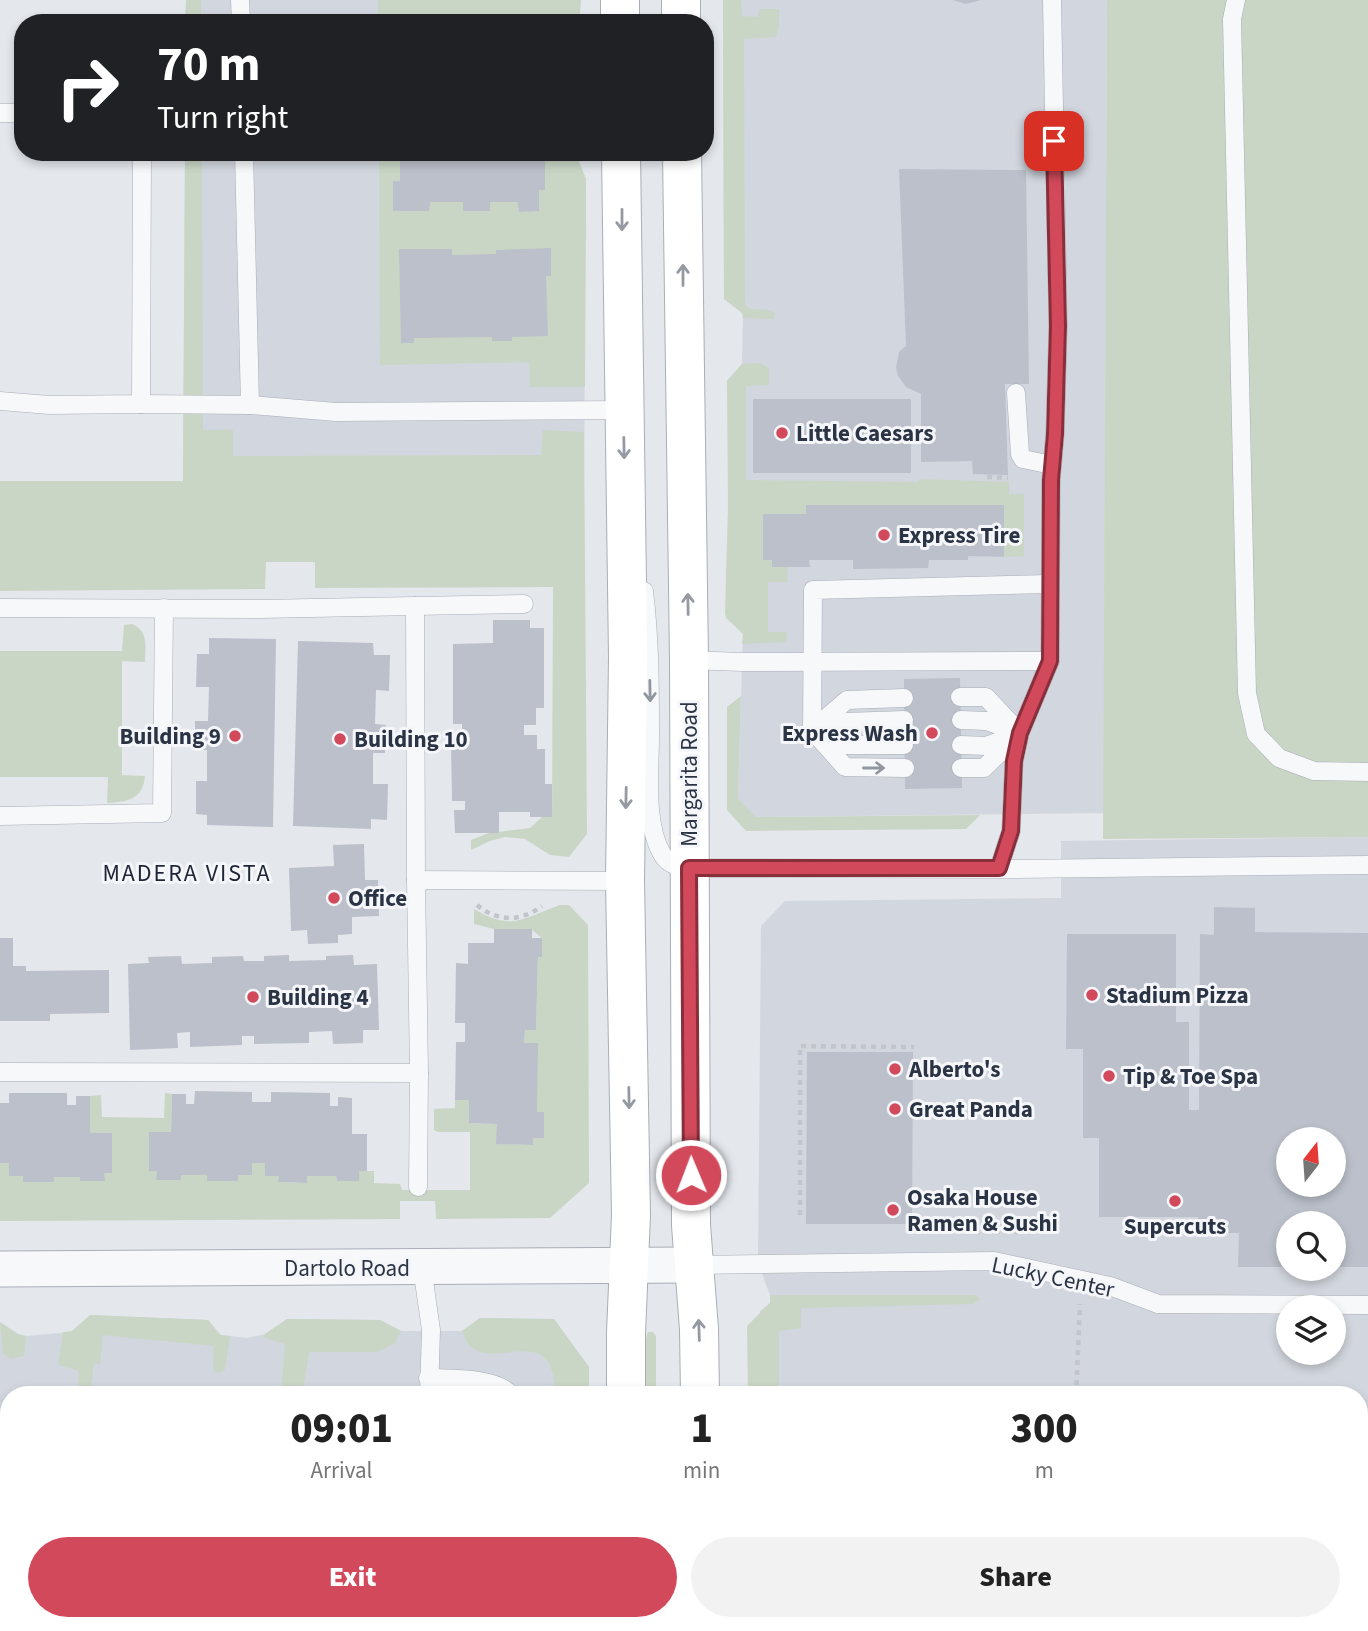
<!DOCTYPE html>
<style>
:root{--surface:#fff;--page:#f2f2f2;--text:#222;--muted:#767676;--accent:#d1495b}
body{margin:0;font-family:"Source Sans 3",sans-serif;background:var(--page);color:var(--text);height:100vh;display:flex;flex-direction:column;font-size:26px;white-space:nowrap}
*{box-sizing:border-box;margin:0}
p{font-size:23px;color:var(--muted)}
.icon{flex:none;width:38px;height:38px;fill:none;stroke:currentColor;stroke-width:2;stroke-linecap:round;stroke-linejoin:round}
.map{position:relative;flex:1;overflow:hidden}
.sheet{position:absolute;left:0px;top:1386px;width:1368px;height:245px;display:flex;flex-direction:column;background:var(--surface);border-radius:28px 28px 0 0;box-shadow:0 4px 10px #0003}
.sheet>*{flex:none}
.top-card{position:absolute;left:14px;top:14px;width:700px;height:147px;border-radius:28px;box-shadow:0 4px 10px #0003;background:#202124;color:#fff;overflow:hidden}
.needle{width:46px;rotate:17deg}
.controls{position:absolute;left:1276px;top:1127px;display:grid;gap:14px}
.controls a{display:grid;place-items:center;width:70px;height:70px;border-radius:50%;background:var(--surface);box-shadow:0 4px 10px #0003;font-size:35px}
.pin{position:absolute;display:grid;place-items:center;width:60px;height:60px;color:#fff;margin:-30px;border-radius:14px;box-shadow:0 4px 10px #0006}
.me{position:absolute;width:77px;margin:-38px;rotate:359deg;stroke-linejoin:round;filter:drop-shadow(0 0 5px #0008)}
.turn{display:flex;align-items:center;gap:24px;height:147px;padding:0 28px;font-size:32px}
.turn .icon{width:91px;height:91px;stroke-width:2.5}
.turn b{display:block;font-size:49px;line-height:60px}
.eta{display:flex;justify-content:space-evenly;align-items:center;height:119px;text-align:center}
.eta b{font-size:42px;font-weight:800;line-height:49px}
.action{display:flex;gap:14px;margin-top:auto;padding:14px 28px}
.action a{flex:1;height:80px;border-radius:42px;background:var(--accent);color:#fff;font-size:28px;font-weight:800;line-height:80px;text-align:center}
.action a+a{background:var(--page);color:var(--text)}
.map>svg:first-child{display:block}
.built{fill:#d2d6de;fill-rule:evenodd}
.green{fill:#c9d6c5}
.building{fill:#bbc0ca;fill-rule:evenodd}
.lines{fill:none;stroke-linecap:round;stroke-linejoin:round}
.lane-casing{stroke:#a9aeb7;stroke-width:19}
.street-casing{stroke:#a9aeb7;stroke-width:37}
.secondary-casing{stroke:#a9aeb7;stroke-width:40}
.path{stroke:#c2c5cb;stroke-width:4.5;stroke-dasharray:5 5;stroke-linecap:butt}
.lane{stroke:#f7f8fa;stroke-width:18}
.street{stroke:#f7f8fa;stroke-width:35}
.secondary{stroke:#fff;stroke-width:38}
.oneway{stroke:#959aa2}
.oneway2{stroke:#9196a0}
.route-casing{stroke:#882f3b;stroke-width:18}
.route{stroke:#d1495b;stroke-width:12}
.poi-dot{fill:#d1495b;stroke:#f4f6f9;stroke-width:2.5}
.labels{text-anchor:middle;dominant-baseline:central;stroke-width:6;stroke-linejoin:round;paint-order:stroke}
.poi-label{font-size:23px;font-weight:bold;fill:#2b3445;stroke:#f4f6f9;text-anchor:start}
.street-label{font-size:23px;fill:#2b3445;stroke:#f4f6f9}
.neighbourhood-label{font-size:24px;letter-spacing:2px;fill:#1d2536;stroke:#f4f6f9}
</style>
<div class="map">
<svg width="1368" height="1631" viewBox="0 0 1368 1631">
<rect width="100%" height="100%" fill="#e4e7ec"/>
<g class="built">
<path d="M186,0H581L579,23H186Z"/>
<path d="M723,0H1107L1104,813L756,817L738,800L743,634L727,381L742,364L743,313L724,299Z"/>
<path d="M185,152H575L586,179L584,485L183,482Z"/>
<path d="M1368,837V1631H764V1622H1360V1395H761L760,1311L770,1303V1295L758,1263L761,926L785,901L1061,898V841ZM1288,1139H1334V1185H1288ZM1288,1223H1334V1269H1288ZM1288,1307H1334V1353H1288Z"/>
<path d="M90,1315L208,1320L221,1335L247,1338L265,1334L287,1319L380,1320L401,1331H462L480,1318L554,1319L589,1367V1395H9V1622H590V1631H0V1322L18,1334L26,1336L72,1332Z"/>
</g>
<g class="green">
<path d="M186,0H201V23H185Z"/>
<path d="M378,0H581L579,23H378Z"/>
<path d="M723,0H741L742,16L758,17L759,9H779V27L776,37L744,39L745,305L750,309L772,311L775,313L773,319L743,318L742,313L724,299Z"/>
<path d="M1107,0H1368V837L1103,839Z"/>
<path d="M185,152H202L203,430H233V456L541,455L543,430L584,432L587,834L569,857L550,855L525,839L505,837L490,841L471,850V840L489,833L530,828L542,817L552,816L553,587L315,588V562H266L265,589L0,591V481H183Z"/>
<path d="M379,152H575L586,179L585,387H530L529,362L380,365Z"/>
<path d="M761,363L769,368V385L746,386V480L919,482V479L1009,482V494H1024V556L1004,557V505H806V514H763V560H772V567H788L787,582H768V632H786L787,640L785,642L742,644L743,634L726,618L725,613L728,507L727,381L742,364Z"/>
<path d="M132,624C149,631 145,646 145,662L122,661V775L145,776C143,799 128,802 107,803L108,777H0V651H122L124,625Z"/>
<path d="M741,696L738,799L756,817L980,815L966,829L746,831L727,810V707Z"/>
<path d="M560,905H569L588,925L589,1183L550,1218L436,1219L435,1201H400V1219L0,1221V1163H9L23,1176V1182L54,1177H80L81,1181H104V1173L112,1172V1134L90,1133V1096L101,1095L102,1117L164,1118L165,1093L172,1094L171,1132H149V1171H157V1180H180L181,1175H207L238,1181V1175H252V1163H265L266,1176H279V1182L306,1183L307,1176H336L337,1181H359V1171H374V1183L400,1184L402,1190H470V1132H438L434,1130V1109L455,1108V1100H469V1123L497,1124V1144L532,1145L533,1138H544V1113L537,1112L524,1043L525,1030H536L538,957H542V938L531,929H494L474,924V909C512,932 523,918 560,905Z"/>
<path d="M770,1295H976L980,1299L973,1304L801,1308V1328L779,1331V1395H748L747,1326L770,1303Z"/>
<path d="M90,1315L208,1320L220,1335L230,1336L225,1369L222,1372H215L213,1367L214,1346L103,1335L100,1364L94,1363L90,1395H77L79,1374L77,1370L58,1365L63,1332L72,1331Z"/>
<path d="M480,1318L554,1319L589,1367V1395H555C555,1319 495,1371 470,1346C466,1342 464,1336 462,1331Z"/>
<path d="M287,1319L380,1320L401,1331L395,1343L377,1352H309L302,1395H281L285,1344L264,1338L265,1334Z"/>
<path d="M0,1322L18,1334L26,1336L24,1356L10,1359L3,1353Z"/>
<path d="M648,1332H653L656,1336V1395H644V1344Z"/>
<rect x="553" y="1622" width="37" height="9"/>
<rect x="733" y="1622" width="94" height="9"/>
</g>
<g class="building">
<path d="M953,0H981L966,4Z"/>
<rect x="514" y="17" width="27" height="6"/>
<rect x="391" y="18" width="40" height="5"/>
<rect x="462" y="19" width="26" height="4"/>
<path d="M400,152H532V161H545V190H539V211L519,212L518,202H490V211H463V202H430L429,211H393V181H400Z"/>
<path d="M899,169L1026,170L1029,384H1005L1008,475L973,474L972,461L921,462V394L906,387L898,376L896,367L899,352L906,346Z"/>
<path d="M551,248V276H546L548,336L512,337V341H492V337L414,338V343H401L399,249H452V255L496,254V250Z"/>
<rect x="753" y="399" width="158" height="74"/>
<path d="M806,505H1004V557L968,556V560H929L928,568L853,569V560H809L810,567H772V560H763V514H806Z"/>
<path d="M493,620H530V628H544V708H536V725H524V735H537V749H545V784H552V817H530V812H499V833H455L454,810H465V801H452L451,744H462V724H453V644L493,643Z"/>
<path d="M209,638L276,639L273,827L207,825V815L196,814V781H207V750H195V721H208L209,687H196L197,654H209Z"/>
<path d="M298,641L373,643L374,655H390L389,691L376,690L375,724L386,725L385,753H373V784H388L387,820L371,819V829L293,826Z"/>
<path d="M960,678L962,788L905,789L904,679Z"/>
<path d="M364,844L365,880H378L379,916L352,917V934L338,935V943L308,944L307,930L291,931L289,868L334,866L333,845Z"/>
<path d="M1214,907L1255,908V932L1368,933V1267H1334V1223H1288V1267H1238L1239,1233H1197L1198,1217H1099V1138H1083V1049H1066L1067,934H1176V1022H1189V1110H1199L1200,934L1214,935ZM1288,1139H1334V1185H1288Z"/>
<path d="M494,929H532V938H542V957H538L536,1030H525L524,1043H538L537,1112H544V1138H533V1145L496,1144L497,1124L469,1123V1100H455L456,1042H465V1023H455L456,963L468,964V943H494Z"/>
<path d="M0,938H13V966H26V971L109,970V1013L50,1014V1021H0Z"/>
<path d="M289,955V961L326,960V956L353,955L354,965L377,964L379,1030H363V1043L333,1044L332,1031L309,1032V1043L254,1044V1036H242V1045L190,1047V1032L177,1033L178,1048L130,1050L128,964L149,963L148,957L181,956L182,964L212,963V957L243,956L244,961H264V956Z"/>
<path d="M807,1052H913L912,1224H806Z"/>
<path d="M195,1091L252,1092V1102H271V1092L330,1093V1106H338V1097L352,1098V1134H367V1171H359V1181H337L336,1176H307V1183L278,1182L279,1176H265V1163H252V1175H238V1181H207V1175H181V1180H156L157,1171H149V1132H171L172,1094H186V1104H194Z"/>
<path d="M9,1093H67V1105H76V1096H90V1133H112V1173H104L105,1181H80V1177H54V1182H23V1176H9V1163H0V1103H9Z"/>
<path d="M63,1622H154L152,1631H62Z"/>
<path d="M383,1622H489L478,1631H390Z"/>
<rect x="827" y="1622" width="230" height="9"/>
</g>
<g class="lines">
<defs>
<g id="lane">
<path d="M240,0L241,23"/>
<path d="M1236,0L1232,19L1247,693L1256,734L1279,758L1314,771L1368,772"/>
<path d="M0,113H23"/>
<path d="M244,152L250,405L336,412L624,410"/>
<path d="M1016,393L1020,454L1023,459L1052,465"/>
<path d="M0,401L49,405L141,404L142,152"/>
<path d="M141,404L250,405"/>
<path d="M644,591C650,640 650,688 650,737C650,772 644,823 662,854C668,865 677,866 689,868L1016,869L1368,865"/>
<path d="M415,606L524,604"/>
<path d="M0,608L260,609L415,606L416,880"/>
<path d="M689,660L742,662L1050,661"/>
<path d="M960,697H986L1020,733"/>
<path d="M961,720L987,721L1017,732"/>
<path d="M815,729L846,722L904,720"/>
<path d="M812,730L847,700L904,698"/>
<path d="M818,732L845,745H904"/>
<path d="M961,745L986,746L1014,736"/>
<path d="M905,768L845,767L812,730L813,590L1050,584"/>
<path d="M961,768H984L1020,733"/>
<path d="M0,816L162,813L164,608"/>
<path d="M999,868L1011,831L1014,761L1020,733L1050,661L1051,480L1055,434L1058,326L1052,0"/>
<path d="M0,1072L419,1073L416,880L625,881"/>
<path d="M418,1187L419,1073"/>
<path d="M694,1265L994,1261L1110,1286L1158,1304L1368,1305"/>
<path d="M422,1267L431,1330L429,1395"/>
<path d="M428,1378C449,1379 497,1377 511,1395"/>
<path d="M512,1622L513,1631"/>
<path d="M813,1622V1631"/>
<path d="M334,1631V1622"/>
</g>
<path id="street" d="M0,1269L694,1265"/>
<g id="secondary">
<path d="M620,0V23"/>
<path d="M681,0V23"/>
<path d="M621,152L628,657L625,881L631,1215L626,1333V1395"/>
<path d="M682,152L689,660L691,1225L699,1329L700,1395"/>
<path d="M628,1622V1631"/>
<path d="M701,1622V1631"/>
</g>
</defs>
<use href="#lane" class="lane-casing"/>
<use href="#street" class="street-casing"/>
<use href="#secondary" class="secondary-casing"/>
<g class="path">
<path d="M987,477L1008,478"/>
<path d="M477,905C497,922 521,922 542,906"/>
<path d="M800,1215V1046L914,1047"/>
<path d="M965,1232H1018"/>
<path d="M1076,1395L1080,1304"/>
</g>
<use href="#lane" class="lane"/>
<use href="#street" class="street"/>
<use href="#secondary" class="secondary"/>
</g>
<defs><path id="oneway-shaft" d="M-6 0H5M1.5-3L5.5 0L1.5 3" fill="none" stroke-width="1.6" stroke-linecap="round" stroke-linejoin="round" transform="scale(1.75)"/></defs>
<g class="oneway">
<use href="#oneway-shaft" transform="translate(622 220) rotate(90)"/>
<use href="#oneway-shaft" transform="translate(683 275) rotate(-90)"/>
<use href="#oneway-shaft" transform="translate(624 448) rotate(89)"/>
<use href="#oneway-shaft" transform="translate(688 604) rotate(-91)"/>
<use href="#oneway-shaft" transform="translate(626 798) rotate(91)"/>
<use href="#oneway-shaft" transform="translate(629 1098) rotate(89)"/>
<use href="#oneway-shaft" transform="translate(699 1330) rotate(-92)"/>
</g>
<g class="oneway2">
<use href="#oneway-shaft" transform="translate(650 691) rotate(89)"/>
<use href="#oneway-shaft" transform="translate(874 768)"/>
</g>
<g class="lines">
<defs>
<path id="route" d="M691,1175L689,868H999L1011,831L1014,761L1020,733L1050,661L1051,480L1055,434L1058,326L1054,141"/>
</defs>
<use href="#route" class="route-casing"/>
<use href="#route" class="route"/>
</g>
<g class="poi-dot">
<circle cx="782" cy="433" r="7"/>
<circle cx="884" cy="535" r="7"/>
<circle cx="932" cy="733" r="7"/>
<circle cx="235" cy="736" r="7"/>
<circle cx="340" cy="739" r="7"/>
<circle cx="334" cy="898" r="7"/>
<circle cx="1092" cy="995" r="7"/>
<circle cx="253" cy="997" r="7"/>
<circle cx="895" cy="1069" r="7"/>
<circle cx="1109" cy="1076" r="7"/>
<circle cx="895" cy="1109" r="7"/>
<circle cx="1175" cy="1201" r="7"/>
<circle cx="893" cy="1210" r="7"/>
</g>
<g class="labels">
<g class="poi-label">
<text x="796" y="433">Little Caesars</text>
<text x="898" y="535">Express Tire</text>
<text x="918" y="733" text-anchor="end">Express Wash</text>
<text x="221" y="736" text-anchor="end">Building 9</text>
<text x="354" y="739">Building 10</text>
<text x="348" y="898">Office</text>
<text x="1106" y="995">Stadium Pizza</text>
<text x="267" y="997">Building 4</text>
<text x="909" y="1069">Alberto's</text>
<text x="1123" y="1076">Tip &amp; Toe Spa</text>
<text x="909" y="1109">Great Panda</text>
<text x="907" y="1197">Osaka House<tspan x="907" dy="26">Ramen &amp; Sushi</tspan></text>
<text x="1175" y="1226" text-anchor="middle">Supercuts</text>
</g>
<g class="street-label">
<text transform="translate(689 774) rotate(-90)">Margarita Road</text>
<text x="347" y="1268">Dartolo Road</text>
<text transform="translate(1053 1277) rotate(12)">Lucky Center</text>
</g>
<g class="neighbourhood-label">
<text x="187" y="873">MADERA VISTA</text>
</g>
</g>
</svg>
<div class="controls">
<a><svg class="needle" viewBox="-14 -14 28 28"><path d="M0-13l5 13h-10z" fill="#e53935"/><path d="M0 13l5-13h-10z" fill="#767676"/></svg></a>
<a><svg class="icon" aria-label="search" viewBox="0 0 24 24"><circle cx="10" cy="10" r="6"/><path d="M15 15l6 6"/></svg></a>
<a><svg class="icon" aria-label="layers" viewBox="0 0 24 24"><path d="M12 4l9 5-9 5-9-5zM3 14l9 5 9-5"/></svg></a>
</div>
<div class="pin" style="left:1054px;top:141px;background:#d93025"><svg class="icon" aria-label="arrive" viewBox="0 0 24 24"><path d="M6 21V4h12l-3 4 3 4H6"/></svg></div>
<svg class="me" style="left:691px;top:1175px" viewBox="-20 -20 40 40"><circle r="17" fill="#d1495b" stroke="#fff" stroke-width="3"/><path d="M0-11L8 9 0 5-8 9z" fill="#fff"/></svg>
<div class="top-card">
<div class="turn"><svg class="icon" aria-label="right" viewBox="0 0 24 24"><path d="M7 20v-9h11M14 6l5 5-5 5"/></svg><div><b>70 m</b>Turn right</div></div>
</div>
<section class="sheet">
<div class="eta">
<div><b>09:01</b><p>Arrival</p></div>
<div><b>1</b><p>min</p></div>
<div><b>300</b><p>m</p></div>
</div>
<div class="action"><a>Exit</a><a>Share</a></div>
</section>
</div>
